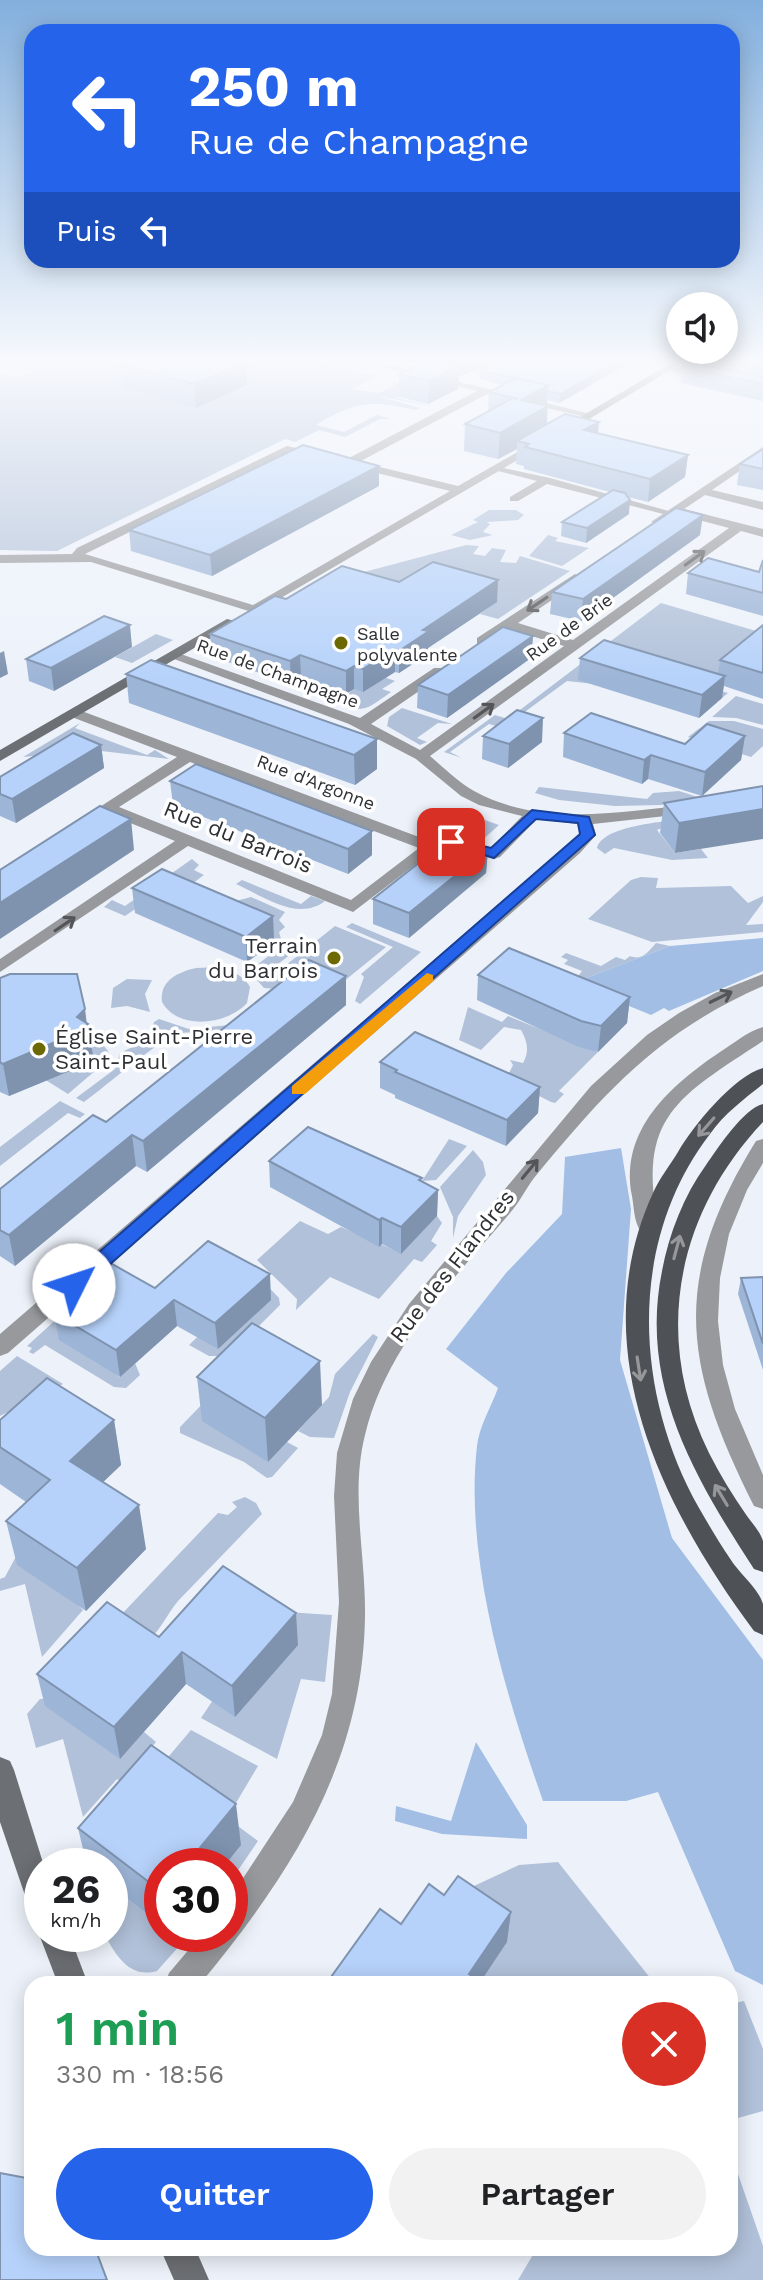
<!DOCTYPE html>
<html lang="fr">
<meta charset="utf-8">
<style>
:root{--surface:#fff;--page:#f2f2f2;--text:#202124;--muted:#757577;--accent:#2563eb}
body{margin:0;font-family:"Work Sans",sans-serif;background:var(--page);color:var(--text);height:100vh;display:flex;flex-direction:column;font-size:30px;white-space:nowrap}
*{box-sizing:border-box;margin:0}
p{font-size:26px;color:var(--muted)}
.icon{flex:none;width:44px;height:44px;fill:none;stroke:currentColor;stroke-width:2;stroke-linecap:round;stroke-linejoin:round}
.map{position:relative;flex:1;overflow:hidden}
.panel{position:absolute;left:24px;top:1976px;width:714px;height:280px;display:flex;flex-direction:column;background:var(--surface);border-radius:24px;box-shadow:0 4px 20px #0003}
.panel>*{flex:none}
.guide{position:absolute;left:24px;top:24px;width:716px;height:244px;border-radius:24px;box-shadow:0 4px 20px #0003;background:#2563eb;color:#fff;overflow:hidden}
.buttons{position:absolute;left:666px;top:292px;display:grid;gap:16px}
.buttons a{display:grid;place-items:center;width:72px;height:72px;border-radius:50%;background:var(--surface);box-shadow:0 4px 20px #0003;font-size:40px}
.speed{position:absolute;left:24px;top:1848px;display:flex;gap:16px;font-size:40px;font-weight:700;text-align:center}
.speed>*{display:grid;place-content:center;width:104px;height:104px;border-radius:50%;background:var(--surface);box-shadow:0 4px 20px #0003;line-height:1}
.speed small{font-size:20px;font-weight:400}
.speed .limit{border:12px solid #d22;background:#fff;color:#111}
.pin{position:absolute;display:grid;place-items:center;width:68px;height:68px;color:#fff;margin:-34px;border-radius:16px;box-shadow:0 4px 12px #0006}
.me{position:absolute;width:88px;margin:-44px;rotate:49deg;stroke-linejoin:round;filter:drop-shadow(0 0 6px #0008)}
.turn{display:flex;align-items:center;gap:28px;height:168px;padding:0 32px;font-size:36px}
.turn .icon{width:104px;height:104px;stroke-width:2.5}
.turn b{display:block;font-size:56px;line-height:68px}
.then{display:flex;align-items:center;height:76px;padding:0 32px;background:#0003;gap:16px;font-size:30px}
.round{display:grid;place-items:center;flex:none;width:84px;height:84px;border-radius:42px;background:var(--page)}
.head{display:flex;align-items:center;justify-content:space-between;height:136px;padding:0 32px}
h1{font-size:48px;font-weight:600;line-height:60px;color:#1e9e55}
.primary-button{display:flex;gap:16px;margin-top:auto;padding:16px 32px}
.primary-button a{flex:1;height:92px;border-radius:48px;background:var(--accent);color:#fff;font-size:32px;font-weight:600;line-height:92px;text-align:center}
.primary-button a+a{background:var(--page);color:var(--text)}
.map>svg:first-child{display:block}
.green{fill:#b1c1d9}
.forest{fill:#a3bee5}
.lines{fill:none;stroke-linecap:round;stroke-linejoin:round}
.pedestrian{fill:#97999c;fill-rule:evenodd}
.minor{fill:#97999c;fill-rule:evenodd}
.secondary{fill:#6c6f73;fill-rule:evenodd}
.primary{fill:#4e5156;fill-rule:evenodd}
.wall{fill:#9db5d7}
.shaded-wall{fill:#7f93af}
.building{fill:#b6d2fa;stroke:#7f93af;stroke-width:2}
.oneway{stroke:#535558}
.oneway2{stroke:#95979a}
.route{fill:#2563eb;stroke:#184099;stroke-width:2}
.slow{fill:#f59e0b}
.poi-dot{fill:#6c6903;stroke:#fff;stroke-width:3}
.labels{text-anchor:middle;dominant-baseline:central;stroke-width:7;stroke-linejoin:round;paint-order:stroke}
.far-street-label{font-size:18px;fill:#2e3033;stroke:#fff}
.far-poi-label{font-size:18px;fill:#2e3033;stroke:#fff;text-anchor:start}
.street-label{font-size:22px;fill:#2e3033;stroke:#fff}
.poi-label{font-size:22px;fill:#2e3033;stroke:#fff;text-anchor:end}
</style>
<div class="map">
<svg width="763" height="2280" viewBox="0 0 763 2280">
<rect width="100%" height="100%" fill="#edf2fa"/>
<g class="green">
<path d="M56,363H320L377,376L352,389L379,393L395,385L393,382L416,388L397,398L429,406L378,396L420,408L415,410C372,400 355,401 316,425L344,432L377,415L391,419H380L345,437L319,430L295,442L285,439L57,551L0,550V374L16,378Z"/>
<path d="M489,510H516L524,515L518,520L487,522L490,524L483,532L493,535L470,540L451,535L478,522L473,520Z"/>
<path d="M548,535L558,538L555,541L589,548L562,566L529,556Z"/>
<path d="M466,545L479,546L473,554L485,556L492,548L506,550L500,562L516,563L520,556L570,571L498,619L480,614L496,602L349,576Z"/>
<path d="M661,603L763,633L713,689L728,693L722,698L567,681L503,728L489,724L450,752L462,758L444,752L495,715L508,719Z"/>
<path d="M156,634L173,640L132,663L115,657Z"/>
<path d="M384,677L395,681L382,689L391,692C367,709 364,714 335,704L354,689Z"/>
<path d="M736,696L763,704V725L736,718L712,717Z"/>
<path d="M402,708L452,724L438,723L417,738L427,742L420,745L387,726L389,717Z"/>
<path d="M709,721H734L763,729V746L751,757L688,737Z"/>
<path d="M80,723L75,728L147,755L155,750L169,759L93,750L23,757Z"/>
<path d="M539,787L647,799L653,793L679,791L701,798L763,788V792L662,805L615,806L559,800L535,793Z"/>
<path d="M451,808L499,825L480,842L431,824Z"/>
<path d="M683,819L657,830L675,853L701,849L708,858L672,860L614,848L605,854L597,848C603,826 661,822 683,819Z"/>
<path d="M192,859L199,865L194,870L204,875L189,886L232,902L251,897L285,912L279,920L285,927L279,932L281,939L247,962L274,941L147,901L125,916L104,907L112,900L125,906Z"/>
<path d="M641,877L658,878L656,888L731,886L748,903L763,896V902L746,925L763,924V932L652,942L588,919L631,880Z"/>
<path d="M242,880L301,904L311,896L325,901C298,922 263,896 236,884Z"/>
<path d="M352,923L421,952L360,1004L355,1001L364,977L361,974L393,947L346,927Z"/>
<path d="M335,926L386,947L332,991L281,969Z"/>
<path d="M291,943L300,947L269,971L290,981L275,989L264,988L249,971L284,944Z"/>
<path d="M656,943L670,946L573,983L582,971L564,964L568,960L561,957L566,953L601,966L616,957L625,960L630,956C642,961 648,952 656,943Z"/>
<path d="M196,968C216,966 239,968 250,987L247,1003C227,1025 178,1031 162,1002C159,981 178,972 196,968Z"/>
<path d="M127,979L152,980L145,994L150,1012L127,1006L111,1008L113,988Z"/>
<path d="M468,1007L502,1022L508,1016C539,1029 566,1038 598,1052L559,1091L564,1094L555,1103L551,1102L506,1079L513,1065L510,1060L523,1063C530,1051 527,1041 521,1030L504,1027L481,1050L459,1040Z"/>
<path d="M159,1019L189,1029L229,1025C215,1042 192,1027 176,1035C148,1048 110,1083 84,1102L76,1098L115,1069L120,1053L149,1039L154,1022Z"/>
<path d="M72,1033H93L108,1051L109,1059L68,1094L44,1079L74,1050L97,1059L86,1054Z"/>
<path d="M60,1101L85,1114L80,1118L68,1113L0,1166V1147Z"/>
<path d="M449,1139L467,1146L436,1180L422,1181Z"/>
<path d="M473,1150L483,1162L486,1175L458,1216L453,1238V1217L440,1187Z"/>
<path d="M437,1216L442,1223L431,1241L437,1245L422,1262L414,1259L379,1299L330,1277L296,1310L297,1299L257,1260L300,1221L328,1234L341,1227L401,1253Z"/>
<path d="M259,1277L279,1298L280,1305L229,1356H209L189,1345Z"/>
<path d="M61,1315L119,1377L135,1363L140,1375L126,1388L114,1387L45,1345L33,1354L29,1352L32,1348L27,1346Z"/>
<path d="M373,1334L378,1337L350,1392L334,1438L310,1437L298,1431L329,1397L335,1374Z"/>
<path d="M17,1356L63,1384L0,1416V1371Z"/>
<path d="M212,1394L268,1462L287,1442L298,1448L272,1477L267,1478L244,1462L180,1433V1427Z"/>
<path d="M245,1497L256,1503L262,1514L178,1601C167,1614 162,1628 149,1640L164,1669L78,1660L218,1513L228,1515L237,1507L232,1502Z"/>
<path d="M20,1549L83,1610L42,1657L25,1584L0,1591V1579L5,1577Z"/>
<path d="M272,1611L332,1615L325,1682L301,1679L277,1759L201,1718Z"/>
<path d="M53,1698L144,1732L156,1742L123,1783L117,1779L83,1817L63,1739L36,1748L27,1714L40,1699Z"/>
<path d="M191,1730L258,1766L227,1818L258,1841L230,1882V1866H224L240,1845L125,1808Z"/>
<path d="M558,1862L655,1984H459L461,1892L519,1865Z"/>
<path d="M110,1885L162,1926V1934H190L157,1971C129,1979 116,1955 104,1934H110Z"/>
<path d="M744,2001L763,2049V2111L738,2118L730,2095V2004Z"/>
<path d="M730,2151L763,2246V2280H518L537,2248H730Z"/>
</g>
<g class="forest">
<path d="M763,938V971L669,1011L664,1008L651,1015L573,983L670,946Z"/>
<path d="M621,1148L631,1209L620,1360L672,1538L763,1660V1985L735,1971L658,1792L626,1801H543C506,1696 464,1559 477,1446C479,1427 491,1407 498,1388L446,1349L506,1273L562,1214L565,1157Z"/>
<path d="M476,1742L527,1825V1839L442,1834L395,1821L396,1806L451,1821Z"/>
</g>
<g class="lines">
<path class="pedestrian" d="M494,466L550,478L676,513L671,516L547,484L518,501H510V497L537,481L494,470Z"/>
<g class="minor">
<path d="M365,363H381L595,415L590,418L487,394L359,462L458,486L535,442L545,444L255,613L91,562L0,563V555L72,554L77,548L287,446L347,459L477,391ZM292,452L450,491L253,605L85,554Z"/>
<path d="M668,365L763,386V392L664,370Z"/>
<path d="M763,447V455L712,490L763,502V510L705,495L684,509L763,529V537L741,531L430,756C444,768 458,782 474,791C539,827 618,812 687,805L695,810L693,813L593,824L596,835L580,853L8,1353L0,1356V1334L580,834L577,824L537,819L500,857L494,859L451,847L437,848L353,912L188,846L0,972V959L175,841L108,814L100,817L92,812L177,757L69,716V710H79L427,840L451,837L491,848L522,816L479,805L461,796L416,759L349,724L166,656L178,653L360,718L434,668H444V674L371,724L420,750L564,646L509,629L487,644H477V638L575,574L581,578L580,581L518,623L573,640L729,528L676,514L661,525L651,522ZM190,762L419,848L351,900L119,807Z"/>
<path d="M763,974V986C658,1032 605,1092 534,1178C525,1190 519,1203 510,1213C453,1280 386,1347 365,1435C350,1494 366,1556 365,1616C363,1764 290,1875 200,1984H165L169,1973L202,1934H230V1898L293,1802L322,1735L332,1694L339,1602L334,1496L337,1453L353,1399L371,1362L409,1304L591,1086L647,1035L679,1013L715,993Z"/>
<path d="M763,1027V1041C678,1097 636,1117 659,1227L655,1232H641C634,1222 634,1208 632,1196C619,1130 671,1085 720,1052C733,1044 748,1031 763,1027Z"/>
<path d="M763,1139V1163L747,1190L729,1234L720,1278L718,1321L723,1365L735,1409L763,1475V1509L754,1506C683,1365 670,1280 756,1141Z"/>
</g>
<g class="secondary">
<path d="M671,363H682L581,424L572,422Z"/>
<path d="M227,619L239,622L0,761V750Z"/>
<path d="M0,1757L10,1761L14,1770L44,1866L42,1917L31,1913L0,1822Z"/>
<path d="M42,1926V1934H69L88,1984H58L39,1934Z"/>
<path d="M160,2248H195L209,2280H174Z"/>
</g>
<g class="primary">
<path d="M763,1068V1084C744,1099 724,1114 710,1134C627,1242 634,1393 699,1508C709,1525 719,1543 731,1560C739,1573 759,1589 763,1604C763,1613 763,1625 763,1635L754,1631C662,1507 582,1348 653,1193C659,1179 670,1165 678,1152C693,1126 734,1076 763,1068Z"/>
<path d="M763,1104V1122C676,1214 652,1338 709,1453C720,1475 733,1496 747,1516C752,1523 761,1533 763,1541C763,1550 763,1563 763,1572L754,1569C694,1477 639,1384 662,1271C669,1234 684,1195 706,1165C718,1148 743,1109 763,1104Z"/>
</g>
</g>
<g class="wall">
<path d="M126,363H246L247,385L196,408L123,388L120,365Z"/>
<path d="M409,363H629L559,403L547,400L546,406H548L547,425L598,433L688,455L685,477L648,502L628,497L629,514L586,543L561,536L562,522L610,492L524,469V466L516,464L517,449L498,459L464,451L465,424L488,412L489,392L503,385L479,379L480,371L493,363L458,376V389L428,404L399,397V374L418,365Z"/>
<path d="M708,363H763V401L680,383L682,367L707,366Z"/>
<path d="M763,449V490L737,485L740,464Z"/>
<path d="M379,486L212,576L131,551L129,530Z"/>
<path d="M700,535L581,621L550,614L552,592Z"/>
<path d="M763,560V616L686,594L688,573L759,572Z"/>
<path d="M399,582L497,602L428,648V654L399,673L395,672L363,692L354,689L346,694L301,678L291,684L211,656L210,634L286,599Z"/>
<path d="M763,625V699L724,686L722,698L699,718L578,680L580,658L718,674L720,660Z"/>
<path d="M533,636L531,658L447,718L417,708L418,685Z"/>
<path d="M132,647L54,691L29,681L26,659Z"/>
<path d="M126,674L377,739V769L355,785L129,703Z"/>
<path d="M564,733L685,744L745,736L741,760L702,796L648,779L642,784L563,757Z"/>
<path d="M483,736L542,742L508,768L482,759Z"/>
<path d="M101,745L104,768L16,823L0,816V777Z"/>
<path d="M170,781L372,855L348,874L173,805Z"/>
<path d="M763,786L675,853L660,833L664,803Z"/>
<path d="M488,849L486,873L409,938L373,924V899Z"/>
<path d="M132,888L273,916L274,941L247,962L135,913Z"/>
<path d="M478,975L630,997L627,1023L598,1052L579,1047L477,1000Z"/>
<path d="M346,976V1005L147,1172L136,1166L15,1266L0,1256V1189L106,1122Z"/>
<path d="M0,978L86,1023L93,1056L72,1070L9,1096L0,1092Z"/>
<path d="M380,1062L540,1087L538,1113L506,1146L395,1098V1095L380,1088Z"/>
<path d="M269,1161L422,1178L421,1182L438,1190L437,1216L401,1254L382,1244L379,1247L270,1187Z"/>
<path d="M763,1277V1370L738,1294L741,1278Z"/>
<path d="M155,1288L271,1300L218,1349L177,1326L120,1377L59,1340L54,1313Z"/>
<path d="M197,1377L322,1405L268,1462L202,1421Z"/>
<path d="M0,1420H114L121,1465L103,1482L146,1549L86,1611L17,1565L6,1521L26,1502L0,1484Z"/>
<path d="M159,1637L298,1645L235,1717L186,1684L120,1759L45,1706L37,1674Z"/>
<path d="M78,1828L241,1845L224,1866H162V1926L110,1885V1866H87Z"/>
</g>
<g class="shaded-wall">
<path d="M243,363H246L247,385L196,408L194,384Z"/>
<path d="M473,363H495L459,376V368Z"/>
<path d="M615,363H629L559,403L560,394Z"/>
<path d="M459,366L458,389L428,404L429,381Z"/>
<path d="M548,385L546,432L517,441V449L498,459L500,433L521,400Z"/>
<path d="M599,422L597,444L584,430Z"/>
<path d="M688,455L685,477L648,502L650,479Z"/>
<path d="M379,466V486L212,576L210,555Z"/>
<path d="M630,500L629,514L586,543L587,528Z"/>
<path d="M703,515L700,535L581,621L583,599Z"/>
<path d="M498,580L497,602L428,648V654L399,673V651L423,630Z"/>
<path d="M130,625L132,647L54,691L51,668Z"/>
<path d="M533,636L531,658L447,718L448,695Z"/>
<path d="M395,649V672L363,692V669Z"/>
<path d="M4,651L8,674L0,678V653Z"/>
<path d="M300,655L301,678L291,684L290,661Z"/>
<path d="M354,666V689L346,694V671Z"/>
<path d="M725,676L722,698L699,718L702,695Z"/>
<path d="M543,718L542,742L508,768L509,744Z"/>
<path d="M745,736L741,760L702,796L705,772Z"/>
<path d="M377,739V769L355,785L354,755Z"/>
<path d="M101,745L104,768L16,823L12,799Z"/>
<path d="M651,755L648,779L642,784L644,760Z"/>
<path d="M763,809V839L675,853L679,823Z"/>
<path d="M131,819L134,850L0,939V903Z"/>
<path d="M372,831V855L348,874V849Z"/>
<path d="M488,849L486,873L409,938V913Z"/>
<path d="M273,916L274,941L247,962L246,937Z"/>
<path d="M346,976V1005L147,1172L143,1141Z"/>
<path d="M630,997L627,1023L598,1052L601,1026Z"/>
<path d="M85,1009L87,1025L88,1024L93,1056L72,1070L9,1096L3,1064L77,1017Z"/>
<path d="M540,1087L538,1113L506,1146L507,1120Z"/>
<path d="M132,1135L136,1166L15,1266L9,1235Z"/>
<path d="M438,1190L437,1216L401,1254V1227Z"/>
<path d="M382,1218V1244L379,1247V1220Z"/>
<path d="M270,1274L271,1300L218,1349L215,1323Z"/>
<path d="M174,1300L177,1326L120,1377L116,1350Z"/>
<path d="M320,1361L322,1405L268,1462L265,1418Z"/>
<path d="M114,1420L121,1465L79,1505L70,1461Z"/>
<path d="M139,1505L146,1549L86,1611L77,1568Z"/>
<path d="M296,1613L298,1645L235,1717L232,1686Z"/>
<path d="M182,1652L186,1684L120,1759L114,1727Z"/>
<path d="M236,1804L241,1845L224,1866H185Z"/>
<path d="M511,1912L507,1942L479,1984L469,1974Z"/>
</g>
<g class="building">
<path d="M126,363H243L194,384L120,365Z"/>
<path d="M423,363H445L459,366L429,381L399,374Z"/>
<path d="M448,363H473L459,368V366Z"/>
<path d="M494,363H615L560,394L547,391L548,385L480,371Z"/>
<path d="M691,363L763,377V384L682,367Z"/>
<path d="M746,363H763V366Z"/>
<path d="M516,378L548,385L521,400L548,406L500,433L465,424L513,398L518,399L489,392Z"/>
<path d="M565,414L599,422L584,430L688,455L650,479L525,447L529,444L517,441Z"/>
<path d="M303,445L379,466L210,555L129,530Z"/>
<path d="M763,449V469L740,464Z"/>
<path d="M613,490L625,493L630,500L587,528L562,522Z"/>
<path d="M676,508L703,515L583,599L552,592Z"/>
<path d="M708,558L759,572L763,560V593L688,573Z"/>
<path d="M433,562L498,580L423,630L429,631L399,651L395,649L363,669L354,666L346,671L300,655L290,661L210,634L275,596L286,599L342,566L399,582Z"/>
<path d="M104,616L130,625L51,668L26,659Z"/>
<path d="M763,625V673L720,660Z"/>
<path d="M503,627L533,636L448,695L418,685Z"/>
<path d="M604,640L725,676L702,695L580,658Z"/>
<path d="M151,660L377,739L354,755L126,674Z"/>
<path d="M517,710L543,718L509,744L483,736Z"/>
<path d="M591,713L685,744L707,724L745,736L705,772L651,755L644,760L564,733Z"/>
<path d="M73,733L101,745L12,799L0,794V777Z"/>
<path d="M196,764L372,831L348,849L170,781Z"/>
<path d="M763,786V809L679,823L664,803Z"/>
<path d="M100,806L131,819L0,903V870Z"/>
<path d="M453,836L488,849L409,913L373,899Z"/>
<path d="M162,869L273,916L246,937L132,888Z"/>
<path d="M509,948L630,997L601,1026L581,1021L478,975Z"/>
<path d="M309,960L346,976L143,1141L132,1135L9,1235L0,1230V1189L93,1115L106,1122Z"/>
<path d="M10,974H77L85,1009L77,1017L88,1024L67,1037L3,1064L0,1062V978Z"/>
<path d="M415,1032L540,1087L507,1120L395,1072L397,1070L380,1062Z"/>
<path d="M308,1127L422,1178L419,1180L438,1190L401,1227L382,1218L379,1220L269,1161Z"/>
<path d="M208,1241L270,1274L215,1323L174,1300L116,1350L54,1313L112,1264L155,1288Z"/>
<path d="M763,1277V1344L741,1278Z"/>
<path d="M252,1323L320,1361L265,1418L197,1377Z"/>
<path d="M47,1378L114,1420L70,1461L139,1505L77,1568L6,1521L50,1480L0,1447V1420Z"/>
<path d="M223,1566L296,1613L232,1686L182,1652L114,1727L37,1674L107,1602L159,1637Z"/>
<path d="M151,1745L236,1804L185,1866H162V1892L78,1828Z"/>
<path d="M458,1876L511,1912L469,1974L483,1984H326L380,1909L401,1924L429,1884L444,1895Z"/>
<path d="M0,2173L32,2179V2248H95L107,2280H0Z"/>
</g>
<defs><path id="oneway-shaft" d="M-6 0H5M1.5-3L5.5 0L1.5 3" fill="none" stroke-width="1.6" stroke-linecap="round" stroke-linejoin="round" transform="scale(2)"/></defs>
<g class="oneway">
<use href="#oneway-shaft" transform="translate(695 558) rotate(-36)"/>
<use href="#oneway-shaft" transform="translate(537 604) rotate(146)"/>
<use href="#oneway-shaft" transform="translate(484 711) rotate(-36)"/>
<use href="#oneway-shaft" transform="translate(65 924) rotate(-34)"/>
<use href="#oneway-shaft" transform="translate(721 997) rotate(-26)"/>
<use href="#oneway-shaft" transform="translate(530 1169) rotate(-50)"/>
</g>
<g class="oneway2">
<use href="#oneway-shaft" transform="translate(706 1127) rotate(131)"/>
<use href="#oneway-shaft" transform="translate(677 1247) rotate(-75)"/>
<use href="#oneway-shaft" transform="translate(639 1369) rotate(81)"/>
<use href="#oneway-shaft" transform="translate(721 1495) rotate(-121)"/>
</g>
<linearGradient id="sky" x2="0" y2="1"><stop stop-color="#83afdd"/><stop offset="0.53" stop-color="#f7f9fd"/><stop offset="1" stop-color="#f7f9fd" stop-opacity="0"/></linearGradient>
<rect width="763" height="682" fill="url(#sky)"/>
<path class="route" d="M532,810L589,817L595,835L81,1290H67L64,1285L67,1280L580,834L578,823L536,819L494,858L443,842L451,838L491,848Z"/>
<path class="slow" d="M427,973L433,975V981L305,1094H292V1086Z"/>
<g class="poi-dot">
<circle cx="341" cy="643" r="8"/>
<circle cx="334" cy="958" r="8"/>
<circle cx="39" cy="1049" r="8"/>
</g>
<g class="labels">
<g class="far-street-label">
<text transform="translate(569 627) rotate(-36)">Rue de Brie</text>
<text transform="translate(278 673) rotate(20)">Rue de Champagne</text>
<text transform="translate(316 782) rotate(21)">Rue d'Argonne</text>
</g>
<g class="far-poi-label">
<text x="357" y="633">Salle<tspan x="357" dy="21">polyvalente</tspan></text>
</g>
<g class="street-label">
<text transform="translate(238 837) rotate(22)">Rue du Barrois</text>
<text transform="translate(452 1266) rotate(-52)">Rue des Flandres</text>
</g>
<g class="poi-label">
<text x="318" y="945">Terrain<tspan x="318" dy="25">du Barrois</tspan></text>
<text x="55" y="1036" text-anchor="start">Église Saint-Pierre<tspan x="55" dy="25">Saint-Paul</tspan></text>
</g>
</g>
</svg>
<div class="buttons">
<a><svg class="icon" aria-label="sound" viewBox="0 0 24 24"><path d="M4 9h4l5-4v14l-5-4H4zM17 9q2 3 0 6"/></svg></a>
</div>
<div class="speed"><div>26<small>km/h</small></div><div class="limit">30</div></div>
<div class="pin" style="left:451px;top:842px;background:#d93025"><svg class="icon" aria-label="arrive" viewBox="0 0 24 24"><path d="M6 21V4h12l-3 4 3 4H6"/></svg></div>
<svg class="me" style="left:74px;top:1285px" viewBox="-20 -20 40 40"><circle r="19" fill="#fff"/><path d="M0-13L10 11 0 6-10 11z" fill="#2563eb"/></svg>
<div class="guide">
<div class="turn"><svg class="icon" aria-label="left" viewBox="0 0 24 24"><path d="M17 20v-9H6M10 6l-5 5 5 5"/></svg><div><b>250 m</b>Rue de Champagne</div></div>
<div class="then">Puis<svg class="icon" aria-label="left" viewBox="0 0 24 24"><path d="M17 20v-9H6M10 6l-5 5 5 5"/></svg></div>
</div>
<section class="panel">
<div class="head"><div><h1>1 min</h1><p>330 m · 18:56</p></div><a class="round" style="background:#d93025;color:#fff"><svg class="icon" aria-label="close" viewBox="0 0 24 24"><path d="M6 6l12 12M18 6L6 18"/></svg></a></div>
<div class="primary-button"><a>Quitter</a><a>Partager</a></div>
</section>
</div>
